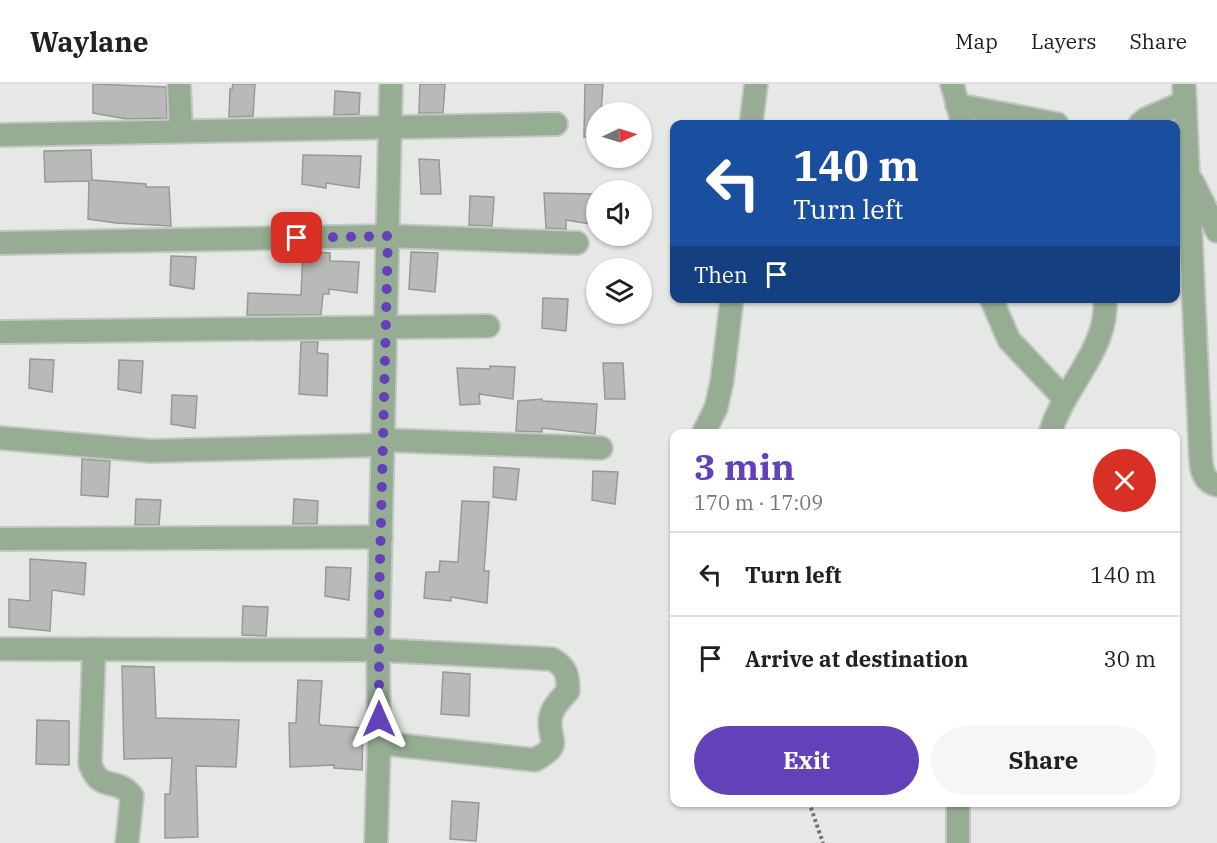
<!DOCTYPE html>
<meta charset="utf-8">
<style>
:root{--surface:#fff;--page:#f6f6f6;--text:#202124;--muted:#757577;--line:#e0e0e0;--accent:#6341b9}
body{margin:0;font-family:"IBM Plex Serif",serif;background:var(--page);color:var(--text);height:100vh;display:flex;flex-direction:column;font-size:22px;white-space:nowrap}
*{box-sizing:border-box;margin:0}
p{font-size:20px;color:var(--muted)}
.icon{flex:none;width:33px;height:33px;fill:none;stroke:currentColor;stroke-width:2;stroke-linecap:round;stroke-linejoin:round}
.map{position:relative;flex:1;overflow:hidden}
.drawer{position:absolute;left:670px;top:345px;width:510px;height:378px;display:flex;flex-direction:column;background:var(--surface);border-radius:12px;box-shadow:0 2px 4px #0004}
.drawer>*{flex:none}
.top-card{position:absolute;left:670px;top:36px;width:510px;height:183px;border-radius:12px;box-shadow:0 2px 4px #0004;background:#1a4fa0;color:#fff;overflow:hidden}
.needle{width:39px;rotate:86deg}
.buttons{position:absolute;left:586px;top:18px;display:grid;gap:12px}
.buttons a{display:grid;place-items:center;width:66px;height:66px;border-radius:50%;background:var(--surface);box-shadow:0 2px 4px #0004;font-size:30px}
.pin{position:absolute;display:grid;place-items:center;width:51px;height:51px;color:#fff;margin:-26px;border-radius:12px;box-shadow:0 3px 9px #0006}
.me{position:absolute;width:66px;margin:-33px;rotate:0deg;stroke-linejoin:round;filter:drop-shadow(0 0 4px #0008)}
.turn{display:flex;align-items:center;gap:21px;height:126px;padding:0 24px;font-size:27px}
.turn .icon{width:78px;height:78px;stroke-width:2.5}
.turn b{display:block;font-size:42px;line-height:51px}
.then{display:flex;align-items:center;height:57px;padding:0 24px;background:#0003;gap:12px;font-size:22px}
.round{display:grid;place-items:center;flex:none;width:63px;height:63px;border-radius:32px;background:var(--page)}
.overview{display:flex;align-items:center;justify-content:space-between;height:102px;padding:0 24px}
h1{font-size:36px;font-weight:700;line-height:45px;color:var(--accent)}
.button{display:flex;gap:12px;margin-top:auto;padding:12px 24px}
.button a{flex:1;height:69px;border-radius:36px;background:var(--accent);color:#fff;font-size:24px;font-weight:700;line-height:69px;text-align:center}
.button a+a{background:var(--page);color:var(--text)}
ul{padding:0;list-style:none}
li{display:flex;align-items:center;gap:18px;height:84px;padding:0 24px;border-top:2px solid var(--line)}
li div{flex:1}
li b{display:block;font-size:22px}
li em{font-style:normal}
header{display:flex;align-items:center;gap:36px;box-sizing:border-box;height:84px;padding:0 30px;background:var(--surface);border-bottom:2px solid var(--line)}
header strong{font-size:28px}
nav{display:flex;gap:33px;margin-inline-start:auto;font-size:21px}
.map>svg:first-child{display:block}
.building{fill:#b7bab7;stroke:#979996;stroke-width:1.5}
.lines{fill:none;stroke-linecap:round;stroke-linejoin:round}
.minor-casing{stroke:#c3c6c3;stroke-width:26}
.path{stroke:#727472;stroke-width:4;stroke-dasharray:3 3;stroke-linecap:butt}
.minor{stroke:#96ad93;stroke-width:22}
.route{stroke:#6341b9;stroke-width:10;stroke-dasharray:0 18}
</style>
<header>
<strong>Waylane</strong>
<nav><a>Map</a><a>Layers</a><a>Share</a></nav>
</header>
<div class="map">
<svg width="1217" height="759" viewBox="0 0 1217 759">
<rect width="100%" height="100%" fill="#e5e8e5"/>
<g class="building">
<path d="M93,0L166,3L167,34L127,35L93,29Z"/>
<path d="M233,0H255L253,32L229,33L230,5H232Z"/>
<path d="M420,0H445L443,29H419Z"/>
<path d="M585,0H603L601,28H597V54L584,53Z"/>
<path d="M335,7L360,9L359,30L334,31Z"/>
<path d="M91,66L92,96L146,100V103H169L171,142L116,139L88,135L89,97L45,98L44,67Z"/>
<path d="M303,71L361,72L359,104L326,99V104L302,100Z"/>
<path d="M419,75L439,76L441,110H421Z"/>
<path d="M544,109L597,110V141L566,136V145L546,144Z"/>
<path d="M470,112L494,113L492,142L469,141Z"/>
<path d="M303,167L330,169V177L359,178L357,209L329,205V210H323L321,231H247L248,209L301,211Z"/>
<path d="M411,168L438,169L435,208L409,205Z"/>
<path d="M171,172L196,173L194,205L170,201Z"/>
<path d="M543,214L568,215L566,247L542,244Z"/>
<path d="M301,258H318L317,269L328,270L327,312L299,310Z"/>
<path d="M30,275L54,276L52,308L29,304Z"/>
<path d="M119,276L143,277L141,309L118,305Z"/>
<path d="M603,279H623L625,315H605Z"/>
<path d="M490,282L515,283L513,315L479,310L480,320L460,321L457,284L490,285Z"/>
<path d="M172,311L197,312L195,344L171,340Z"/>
<path d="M542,315V317L597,320L595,350L542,344V348L516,347L518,317Z"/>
<path d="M82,375L110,377L108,413L81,411Z"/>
<path d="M494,383L519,385L516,416L493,413Z"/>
<path d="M593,387L618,388L615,420L592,416Z"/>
<path d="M136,415L161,416L159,441H135Z"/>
<path d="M294,415L318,417L317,440H293Z"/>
<path d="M462,417L489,418L484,487H489L487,519L451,513V517L424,514L426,488H439L440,477L458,478Z"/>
<path d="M30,475L86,479L84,511L53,506L52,508L50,547L9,543V515L30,517Z"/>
<path d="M326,483L351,484L349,516L325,512Z"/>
<path d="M243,522L268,523L266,552L242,551Z"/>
<path d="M122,582L154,583L156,634L239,636L236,683L196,682L198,753L165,754V710H170L172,674L124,675Z"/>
<path d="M443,588L470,590L469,632L441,630Z"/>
<path d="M298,596L322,597L319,639L321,641L363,644L362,686L334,684V681L290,683L289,639H296Z"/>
<path d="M37,636L69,637V681L36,680Z"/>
<path d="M452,717L479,719L476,757L450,755Z"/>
</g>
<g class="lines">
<defs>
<g id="minor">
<path d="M179,0L181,47"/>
<path d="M952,0L963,40"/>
<path d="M1184,0L1200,358C1201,373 1198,397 1217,401"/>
<path d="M957,21L1057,40"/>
<path d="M751,40L756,0"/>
<path d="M1140,40L1146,35L1185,18"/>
<path d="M0,51L556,40"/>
<path d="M1192,97L1217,147"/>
<path d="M0,159L389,152L577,159"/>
<path d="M991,214L1009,256L1064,314"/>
<path d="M0,248L488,242"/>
<path d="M703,350L716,324L722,297L732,214"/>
<path d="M1050,350C1063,302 1109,266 1105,214"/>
<path d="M0,354L151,367L383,361"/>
<path d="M383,356L601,364"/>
<path d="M0,455L381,453"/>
<path d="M0,565L378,566L552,575C566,583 568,590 568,607C561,615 551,624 550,636C549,660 563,660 535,676L379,659"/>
<path d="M94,565L90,680C101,710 115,691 132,712L127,759"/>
<path d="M958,718V759"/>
<path d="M376,759L379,659L378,566L391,0"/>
</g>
</defs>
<use href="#minor" class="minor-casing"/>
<path class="path" d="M809,718L823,759"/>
<use href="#minor" class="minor"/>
</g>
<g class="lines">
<path class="route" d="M297,154L388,152L379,520V635"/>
</g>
</svg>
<div class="buttons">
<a><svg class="needle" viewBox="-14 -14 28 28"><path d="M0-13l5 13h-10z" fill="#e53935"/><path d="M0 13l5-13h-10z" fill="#757577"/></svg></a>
<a><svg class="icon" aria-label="sound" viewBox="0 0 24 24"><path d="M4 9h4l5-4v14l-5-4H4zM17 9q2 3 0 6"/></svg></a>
<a><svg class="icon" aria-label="layers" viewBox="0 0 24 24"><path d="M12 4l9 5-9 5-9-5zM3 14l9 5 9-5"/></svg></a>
</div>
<div class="pin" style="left:297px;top:154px;background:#d93025"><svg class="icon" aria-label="arrive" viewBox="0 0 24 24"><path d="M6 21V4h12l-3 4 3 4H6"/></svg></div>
<svg class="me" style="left:379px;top:635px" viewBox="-20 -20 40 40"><path d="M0-17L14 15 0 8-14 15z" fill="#6341b9" stroke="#fff" stroke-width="4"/></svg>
<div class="top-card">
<div class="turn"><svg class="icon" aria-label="left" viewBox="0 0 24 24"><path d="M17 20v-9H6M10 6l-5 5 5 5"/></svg><div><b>140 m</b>Turn left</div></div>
<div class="then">Then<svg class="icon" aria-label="arrive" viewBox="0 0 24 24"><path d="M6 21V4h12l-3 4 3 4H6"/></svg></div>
</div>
<section class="drawer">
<div class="overview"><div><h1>3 min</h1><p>170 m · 17:09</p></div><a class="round" style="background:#d93025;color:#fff"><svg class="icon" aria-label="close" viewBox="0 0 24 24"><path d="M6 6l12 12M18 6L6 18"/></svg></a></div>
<ul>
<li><svg class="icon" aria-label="left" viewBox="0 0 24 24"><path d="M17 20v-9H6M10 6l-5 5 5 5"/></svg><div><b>Turn left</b></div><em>140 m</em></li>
<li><svg class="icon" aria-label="arrive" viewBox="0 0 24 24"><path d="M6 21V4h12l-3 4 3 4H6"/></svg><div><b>Arrive at destination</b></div><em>30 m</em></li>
</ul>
<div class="button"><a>Exit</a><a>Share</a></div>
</section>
</div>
